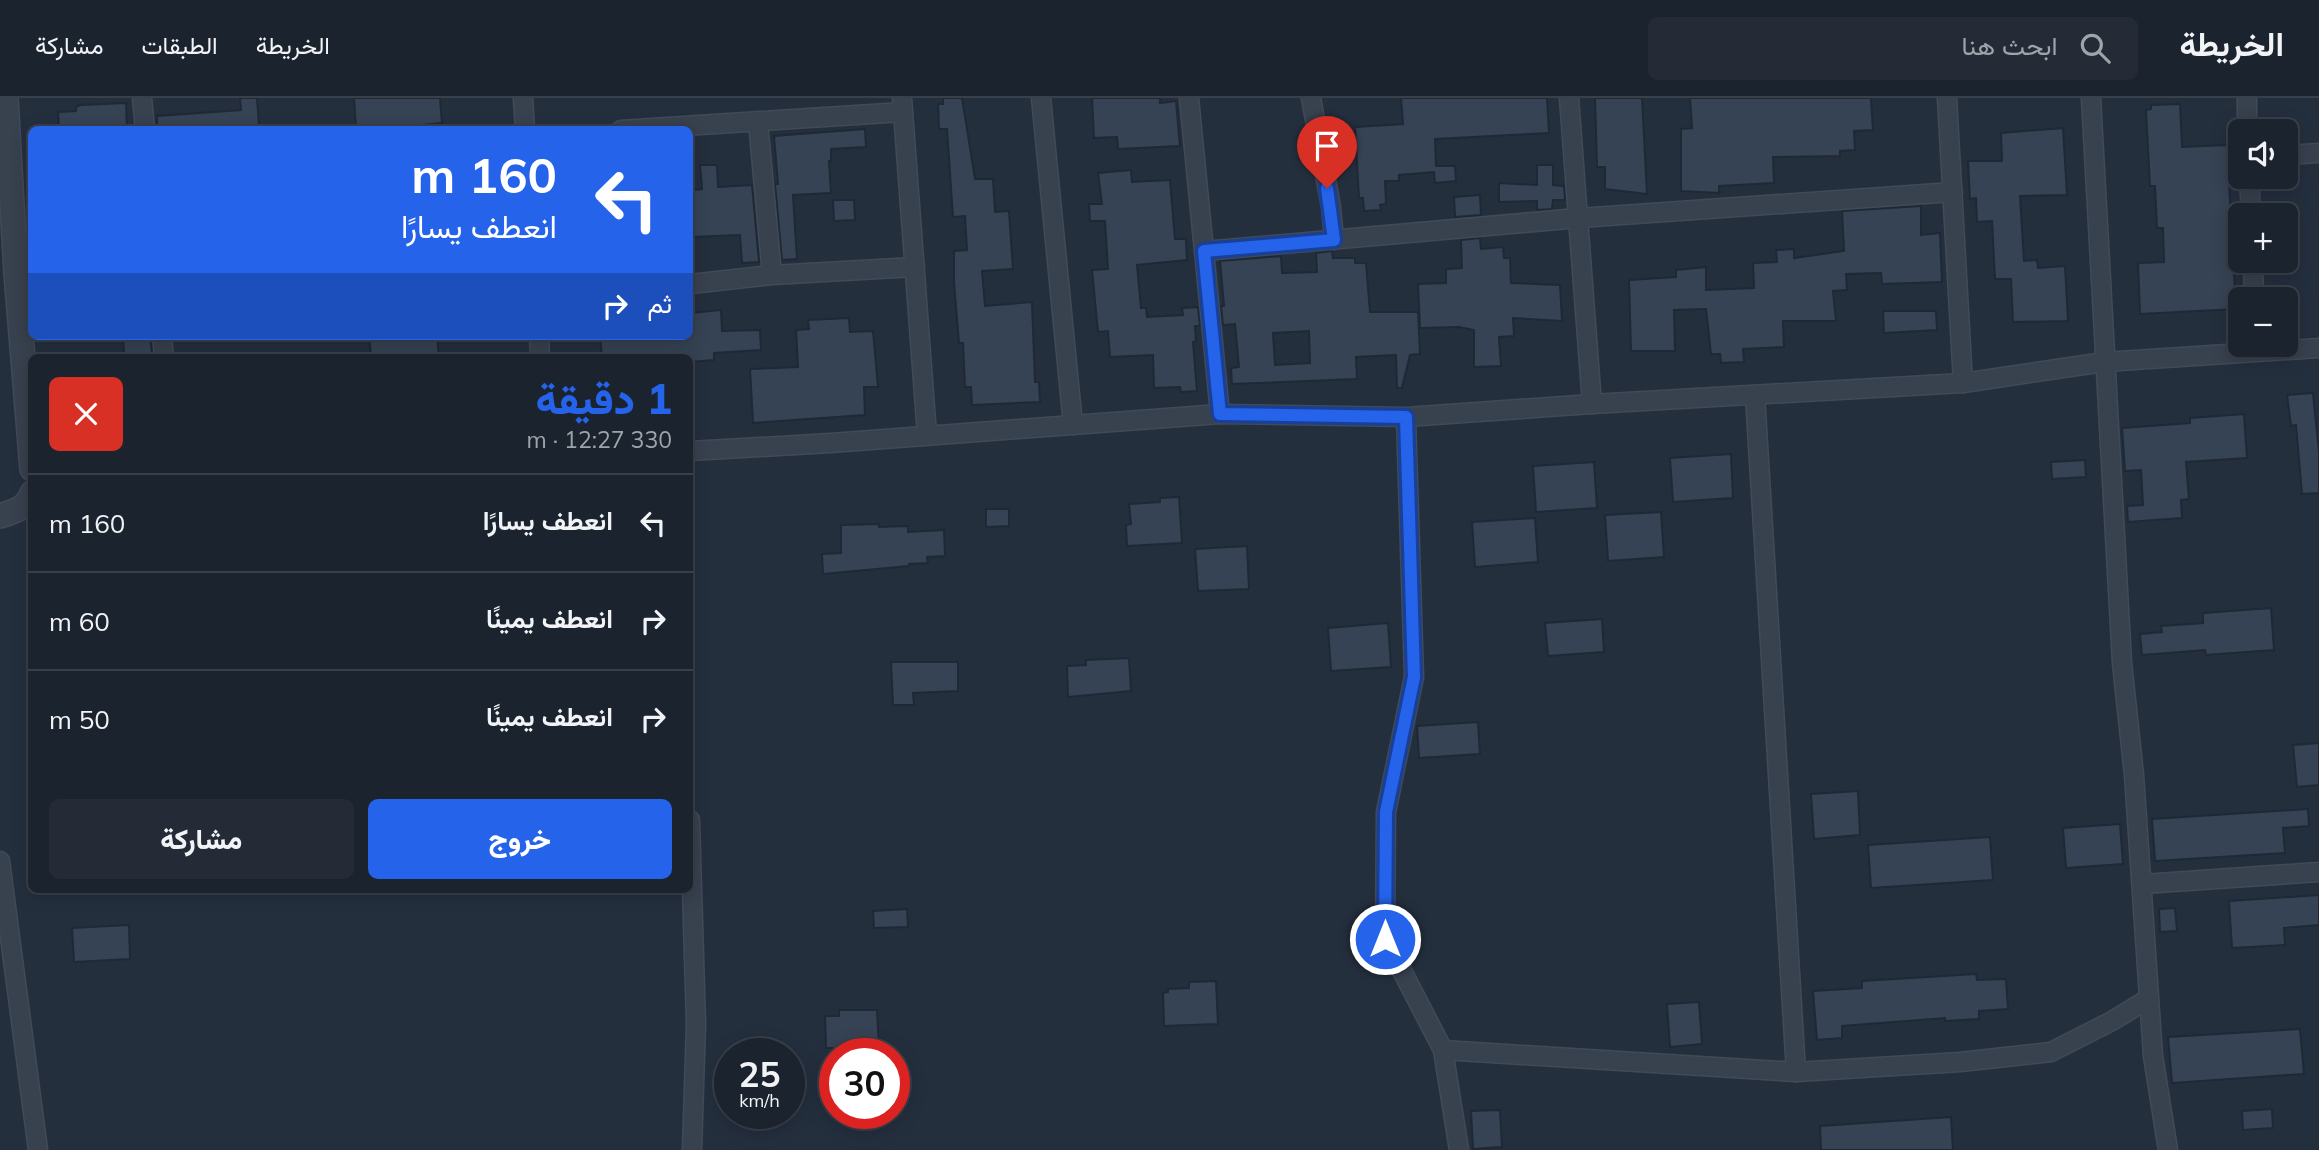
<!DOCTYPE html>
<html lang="ar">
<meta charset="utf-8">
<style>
:root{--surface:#1b232e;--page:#242b36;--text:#f1f3f6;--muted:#a0a4aa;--line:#39404a;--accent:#2563eb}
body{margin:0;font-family:Mulish,Vazirmatn,sans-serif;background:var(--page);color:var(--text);direction:rtl;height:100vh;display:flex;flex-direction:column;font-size:26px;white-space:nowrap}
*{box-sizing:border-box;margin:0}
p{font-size:23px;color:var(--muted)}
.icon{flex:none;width:38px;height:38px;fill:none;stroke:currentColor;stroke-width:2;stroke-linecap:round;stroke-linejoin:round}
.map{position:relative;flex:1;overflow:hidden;direction:ltr}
.drawer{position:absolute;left:28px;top:256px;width:665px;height:539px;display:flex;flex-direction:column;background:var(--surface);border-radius:10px;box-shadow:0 4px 18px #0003,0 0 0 2px var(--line);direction:rtl}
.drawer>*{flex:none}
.guide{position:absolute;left:28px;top:28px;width:665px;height:214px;border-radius:10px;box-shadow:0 4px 18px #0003,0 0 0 2px var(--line);direction:rtl;background:#2563eb;color:#fff;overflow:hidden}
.tools{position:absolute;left:2228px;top:21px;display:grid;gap:14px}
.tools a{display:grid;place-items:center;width:70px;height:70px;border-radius:10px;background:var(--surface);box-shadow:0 4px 18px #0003,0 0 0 2px var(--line);font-size:35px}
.speed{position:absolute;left:714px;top:940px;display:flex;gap:14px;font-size:35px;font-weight:700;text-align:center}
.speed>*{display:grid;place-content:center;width:91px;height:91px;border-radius:50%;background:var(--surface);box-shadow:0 4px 18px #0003,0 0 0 2px var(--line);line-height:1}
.speed small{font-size:18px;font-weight:400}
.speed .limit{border:10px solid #d22;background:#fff;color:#111}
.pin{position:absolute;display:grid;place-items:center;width:60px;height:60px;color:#fff;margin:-72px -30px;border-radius:50% 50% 50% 0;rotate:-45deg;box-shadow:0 0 7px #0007}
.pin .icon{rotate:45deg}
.me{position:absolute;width:77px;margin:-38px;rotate:0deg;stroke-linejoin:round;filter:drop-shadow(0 0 5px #0008)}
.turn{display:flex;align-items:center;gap:24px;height:147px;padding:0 21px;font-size:32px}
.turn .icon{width:91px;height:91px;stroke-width:2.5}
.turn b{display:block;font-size:49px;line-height:60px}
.then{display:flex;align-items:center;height:66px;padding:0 21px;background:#0003;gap:14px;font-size:26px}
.round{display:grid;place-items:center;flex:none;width:74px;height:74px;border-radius:10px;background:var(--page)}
.summary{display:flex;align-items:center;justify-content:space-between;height:119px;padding:0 21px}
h1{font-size:42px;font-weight:800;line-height:52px;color:var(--accent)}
.primary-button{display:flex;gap:14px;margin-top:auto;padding:14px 21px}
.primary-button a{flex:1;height:80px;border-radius:10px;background:var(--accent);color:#fff;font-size:28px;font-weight:800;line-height:80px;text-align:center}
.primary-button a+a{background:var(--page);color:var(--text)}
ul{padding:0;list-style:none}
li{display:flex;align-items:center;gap:21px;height:98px;padding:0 21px;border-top:2px solid var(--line)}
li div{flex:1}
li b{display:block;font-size:26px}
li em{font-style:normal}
header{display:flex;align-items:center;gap:42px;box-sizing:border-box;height:98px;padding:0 35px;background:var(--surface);border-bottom:2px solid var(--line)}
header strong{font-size:33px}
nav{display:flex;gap:38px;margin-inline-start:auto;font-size:24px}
.search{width:490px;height:63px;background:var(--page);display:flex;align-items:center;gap:18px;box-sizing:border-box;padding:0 24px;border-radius:10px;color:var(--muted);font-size:26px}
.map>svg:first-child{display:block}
.building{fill:#364354;stroke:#1f2835;stroke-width:2;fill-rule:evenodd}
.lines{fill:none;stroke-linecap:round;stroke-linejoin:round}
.minor-casing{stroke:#414a57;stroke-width:21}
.tertiary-casing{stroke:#414a57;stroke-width:26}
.minor{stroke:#38414e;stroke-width:18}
.tertiary{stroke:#38414e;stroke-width:23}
.route-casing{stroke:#184099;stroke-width:18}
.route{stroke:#2563eb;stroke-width:12}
</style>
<header>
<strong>الخريطة</strong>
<div class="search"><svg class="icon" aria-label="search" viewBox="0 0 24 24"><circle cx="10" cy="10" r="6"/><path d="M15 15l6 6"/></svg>ابحث هنا</div>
<nav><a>الخريطة</a><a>الطبقات</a><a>مشاركة</a></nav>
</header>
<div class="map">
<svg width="2319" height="1052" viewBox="0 0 2319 1052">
<rect width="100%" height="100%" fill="#242f3e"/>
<g class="building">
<path d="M240,0H257L259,28L210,32H157V18L241,12Z"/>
<path d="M354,0H440L442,25L423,27V31L410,32H406V28L356,31Z"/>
<path d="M943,0H962L975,81H993L995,114L1009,113L1013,171L982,173L985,208L1032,204L1035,284H1039L1040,304L972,307L971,289H965L963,245H959L954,184V153L967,152L965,118L953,119L947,31H939L938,6H943Z"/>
<path d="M1092,0H1160V5L1176,3L1180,48L1118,51L1117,39L1094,40Z"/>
<path d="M1401,0H1547L1549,35L1435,41L1436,68H1455L1456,83L1435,85L1434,74L1399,77V83H1385L1386,106L1380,107L1381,112L1364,113L1363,100H1359L1355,29L1403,26Z"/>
<path d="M1595,0H1642L1647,96L1605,91V69H1597Z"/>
<path d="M1690,0H1871L1873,32L1854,33L1855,52L1840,53V58L1773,59L1774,85L1719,88V95L1681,93V31L1692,30Z"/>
<path d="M126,5L127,32H59L58,14L76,13V9L80,7Z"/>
<path d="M2180,6L2182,49L2227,47L2236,211L2140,216L2138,165L2164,164L2163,130H2157L2155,88H2150L2146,12L2151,11V7Z"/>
<path d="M2063,30L2067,97L2020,98L2024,163L2037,162L2038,170L2065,168L2068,223L2013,224L2011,181H1995L1992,123L1977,124L1976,100L1970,101L1968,63H2002L2001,35Z"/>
<path d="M865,31L866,49L831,51V63H829L831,95L793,97L797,161L782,162L775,86H778L774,38Z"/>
<path d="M700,67H717L718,89L752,87L759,164L742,165L740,137L691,139V92L702,91Z"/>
<path d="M1537,67H1553V87L1564,88L1565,102H1553L1552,111L1537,112V103L1499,104V85L1537,87Z"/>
<path d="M1131,72L1132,84L1170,82L1175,141H1186L1187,162L1137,167L1141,210H1146L1147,219L1183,217L1182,210L1198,209L1200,228H1195L1196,244H1193L1197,293L1181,294L1180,289L1154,290L1153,257L1110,259L1108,233L1098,234L1092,172L1108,171L1105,123H1090L1089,106H1102L1098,75Z"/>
<path d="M1480,97L1481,117L1455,119L1454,99Z"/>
<path d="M833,102H854L855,122L834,123Z"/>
<path d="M1921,108V137L1940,135L1942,184L1882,186L1881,175L1846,176L1847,192L1833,193L1836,223H1783L1784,249L1743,251L1744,264L1721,265L1720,256H1711L1706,211L1674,212L1675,253H1631L1629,182L1676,179V172L1706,169V192L1754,190L1753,165L1777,164L1776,152L1794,151V160L1844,153L1842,113Z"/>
<path d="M1480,140L1481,151L1503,149L1504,160H1510L1511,185L1560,187L1562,223L1513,220L1514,238L1499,239L1501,268L1474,269V232L1459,229L1420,230L1418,186L1446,185V171L1462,170L1461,142Z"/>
<path d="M1332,153L1333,160H1355V165H1366L1370,214H1418L1420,256L1410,257L1402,290H1397L1396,257L1356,259L1357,281L1232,286L1231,270L1239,269L1235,226L1223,227L1221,208H1224L1220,163L1281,158L1282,175L1317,174L1316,155ZM1309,233L1310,265L1275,267L1273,235Z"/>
<path d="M721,212L722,233L760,232L761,252L714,255V262L690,264V259H602L600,238H690V215Z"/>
<path d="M1883,213H1936L1937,232L1884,235Z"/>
<path d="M849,220L850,234L873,233L878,289H864L865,317L753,325L750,271L798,269L796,232L809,231L808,222Z"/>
<path d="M123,238H150L152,255L124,257Z"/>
<path d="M369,238H437L439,259H398L397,255L371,257Z"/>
<path d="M2313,295L2319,354V395L2302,396L2296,327L2291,328L2287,297Z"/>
<path d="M2244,316L2247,360L2186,364L2189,401L2181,402L2182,420L2128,424L2127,408L2143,407L2141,372L2125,373L2122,330L2190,325V320Z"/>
<path d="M1731,356L1733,400L1673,404L1670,360Z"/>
<path d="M2085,362L2086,379L2052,381L2051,364Z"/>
<path d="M1594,364L1597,410L1536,414L1533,368Z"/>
<path d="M1179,399L1182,445L1127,448L1126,427L1131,426L1129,406L1160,404V400Z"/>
<path d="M986,411H1009V428L986,429Z"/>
<path d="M1661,414L1664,459L1608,463L1605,417Z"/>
<path d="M1535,420L1538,464L1475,469L1472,424Z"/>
<path d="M879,426V429L908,428V434L944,432L945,458L927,459L928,465L909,466V468L823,476L822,456L841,455V427Z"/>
<path d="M1247,448L1249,491L1198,493L1195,451Z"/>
<path d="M2271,510L2274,552L2206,557L2205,552L2142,557L2140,536L2162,534L2161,528L2203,525V515Z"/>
<path d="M1602,521L1604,554L1548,558L1545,525Z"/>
<path d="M1388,525L1391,569L1331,573L1328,530Z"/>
<path d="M1129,560L1131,593L1068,599L1067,568L1086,567V562Z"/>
<path d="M891,564H958V593L913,595L914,607H893Z"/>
<path d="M1478,624L1480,656L1419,660L1417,628Z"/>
<path d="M2319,645V687L2297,689L2293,647Z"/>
<path d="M1858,693L1860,737L1814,741L1811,696Z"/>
<path d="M2308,711L2309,728L2283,730L2285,755L2155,763L2152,721Z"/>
<path d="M2120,726L2123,766L2066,770L2063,730Z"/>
<path d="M1990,739L1993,782L1871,790L1868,747Z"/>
<path d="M2319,797V827L2284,830L2285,847L2232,850L2229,803Z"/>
<path d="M2175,810L2177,833L2160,834L2159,811Z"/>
<path d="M907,811L908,829L874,830L873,813Z"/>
<path d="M129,827L130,861L74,864L72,830Z"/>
<path d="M1976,876L1977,882L2006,881L2008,911L1979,913V921L1945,923V920L1842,928V940L1817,942L1813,893L1862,890V883Z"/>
<path d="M1216,883L1218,926L1164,928L1163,895L1168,894V891L1189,890V884Z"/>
<path d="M1699,904L1702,946L1670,949L1667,906Z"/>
<path d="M839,912H877L879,950H826L825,918H839Z"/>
<path d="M2300,931L2304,976L2172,985L2168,939Z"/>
<path d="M2272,1011L2273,1030L2243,1032L2242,1013Z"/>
<path d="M1500,1012L1502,1049L1473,1051L1471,1013Z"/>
<path d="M1951,1019L1953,1052H1821L1820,1028Z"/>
</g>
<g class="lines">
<defs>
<g id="minor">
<path d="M142,0L145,32"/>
<path d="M523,0L525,32"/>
<path d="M902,0L927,337"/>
<path d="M1041,0L1073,327"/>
<path d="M1189,0L1220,316"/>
<path d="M1311,0L1331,109L1334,142"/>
<path d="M1569,0L1592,306"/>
<path d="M1947,0L1963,285"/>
<path d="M2091,0L2122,565L2134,677L2153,958L2168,1052"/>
<path d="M2247,0V33"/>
<path d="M758,24L772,177"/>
<path d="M621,32L903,14"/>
<path d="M2286,57L2319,55"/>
<path d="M2249,79L2251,117"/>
<path d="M1204,153L1579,120L1953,94"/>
<path d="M2253,163L2254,201"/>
<path d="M690,186L772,177L915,169"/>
<path d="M162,238L164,259"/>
<path d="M539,238L540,259"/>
<path d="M1755,297L1796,974"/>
<path d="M1406,319L1414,579L1386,714L1385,840L1443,952L1459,1052"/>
<path d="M690,353L831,345L1220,316L1406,319L1592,306L1963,285L2104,264L2319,250"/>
<path d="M690,722L696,926L692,1052"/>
<path d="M0,763L38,1052"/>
<path d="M2143,786L2319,774"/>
<path d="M1443,952L1796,974L1960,964L2051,954L2112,923L2148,901"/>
</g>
<g id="tertiary">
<path d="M6,0L16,176L32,371"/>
<path d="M0,418C15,413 26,411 32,395"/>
</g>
</defs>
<use href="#minor" class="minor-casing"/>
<use href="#tertiary" class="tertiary-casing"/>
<use href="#minor" class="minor"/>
<use href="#tertiary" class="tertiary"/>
</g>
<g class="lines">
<defs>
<path id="route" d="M1327,90L1334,142L1204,153L1220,316L1406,319L1414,579L1386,714L1385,841"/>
</defs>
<use href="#route" class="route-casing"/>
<use href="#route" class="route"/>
</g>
</svg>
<div class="tools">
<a><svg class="icon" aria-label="sound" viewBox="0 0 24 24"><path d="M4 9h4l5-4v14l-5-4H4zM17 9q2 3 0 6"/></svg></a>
<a>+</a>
<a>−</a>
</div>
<div class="speed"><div>25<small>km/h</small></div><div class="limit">30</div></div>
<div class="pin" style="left:1327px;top:90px;background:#d93025"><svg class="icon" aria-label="arrive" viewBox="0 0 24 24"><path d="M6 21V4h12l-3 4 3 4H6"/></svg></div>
<svg class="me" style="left:1385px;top:841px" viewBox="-20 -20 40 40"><circle r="17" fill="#2563eb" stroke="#fff" stroke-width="3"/><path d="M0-11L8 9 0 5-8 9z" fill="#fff"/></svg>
<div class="guide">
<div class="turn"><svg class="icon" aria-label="left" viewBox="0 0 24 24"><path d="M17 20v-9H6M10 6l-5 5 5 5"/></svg><div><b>160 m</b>انعطف يسارًا</div></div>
<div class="then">ثم<svg class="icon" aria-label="right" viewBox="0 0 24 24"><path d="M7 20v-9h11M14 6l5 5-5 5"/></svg></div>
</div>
<section class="drawer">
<div class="summary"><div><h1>1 دقيقة</h1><p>330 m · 12:27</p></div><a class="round" style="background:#d93025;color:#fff"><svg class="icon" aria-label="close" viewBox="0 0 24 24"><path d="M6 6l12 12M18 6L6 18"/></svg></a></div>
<ul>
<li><svg class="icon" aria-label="left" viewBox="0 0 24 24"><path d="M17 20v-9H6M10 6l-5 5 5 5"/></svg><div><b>انعطف يسارًا</b></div><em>160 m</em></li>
<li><svg class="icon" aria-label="right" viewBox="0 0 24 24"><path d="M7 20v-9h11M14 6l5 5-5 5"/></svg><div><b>انعطف يمينًا</b></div><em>60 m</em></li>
<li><svg class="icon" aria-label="right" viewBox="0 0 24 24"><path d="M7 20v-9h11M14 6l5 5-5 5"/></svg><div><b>انعطف يمينًا</b></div><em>50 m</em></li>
</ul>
<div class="primary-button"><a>خروج</a><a>مشاركة</a></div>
</section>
</div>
